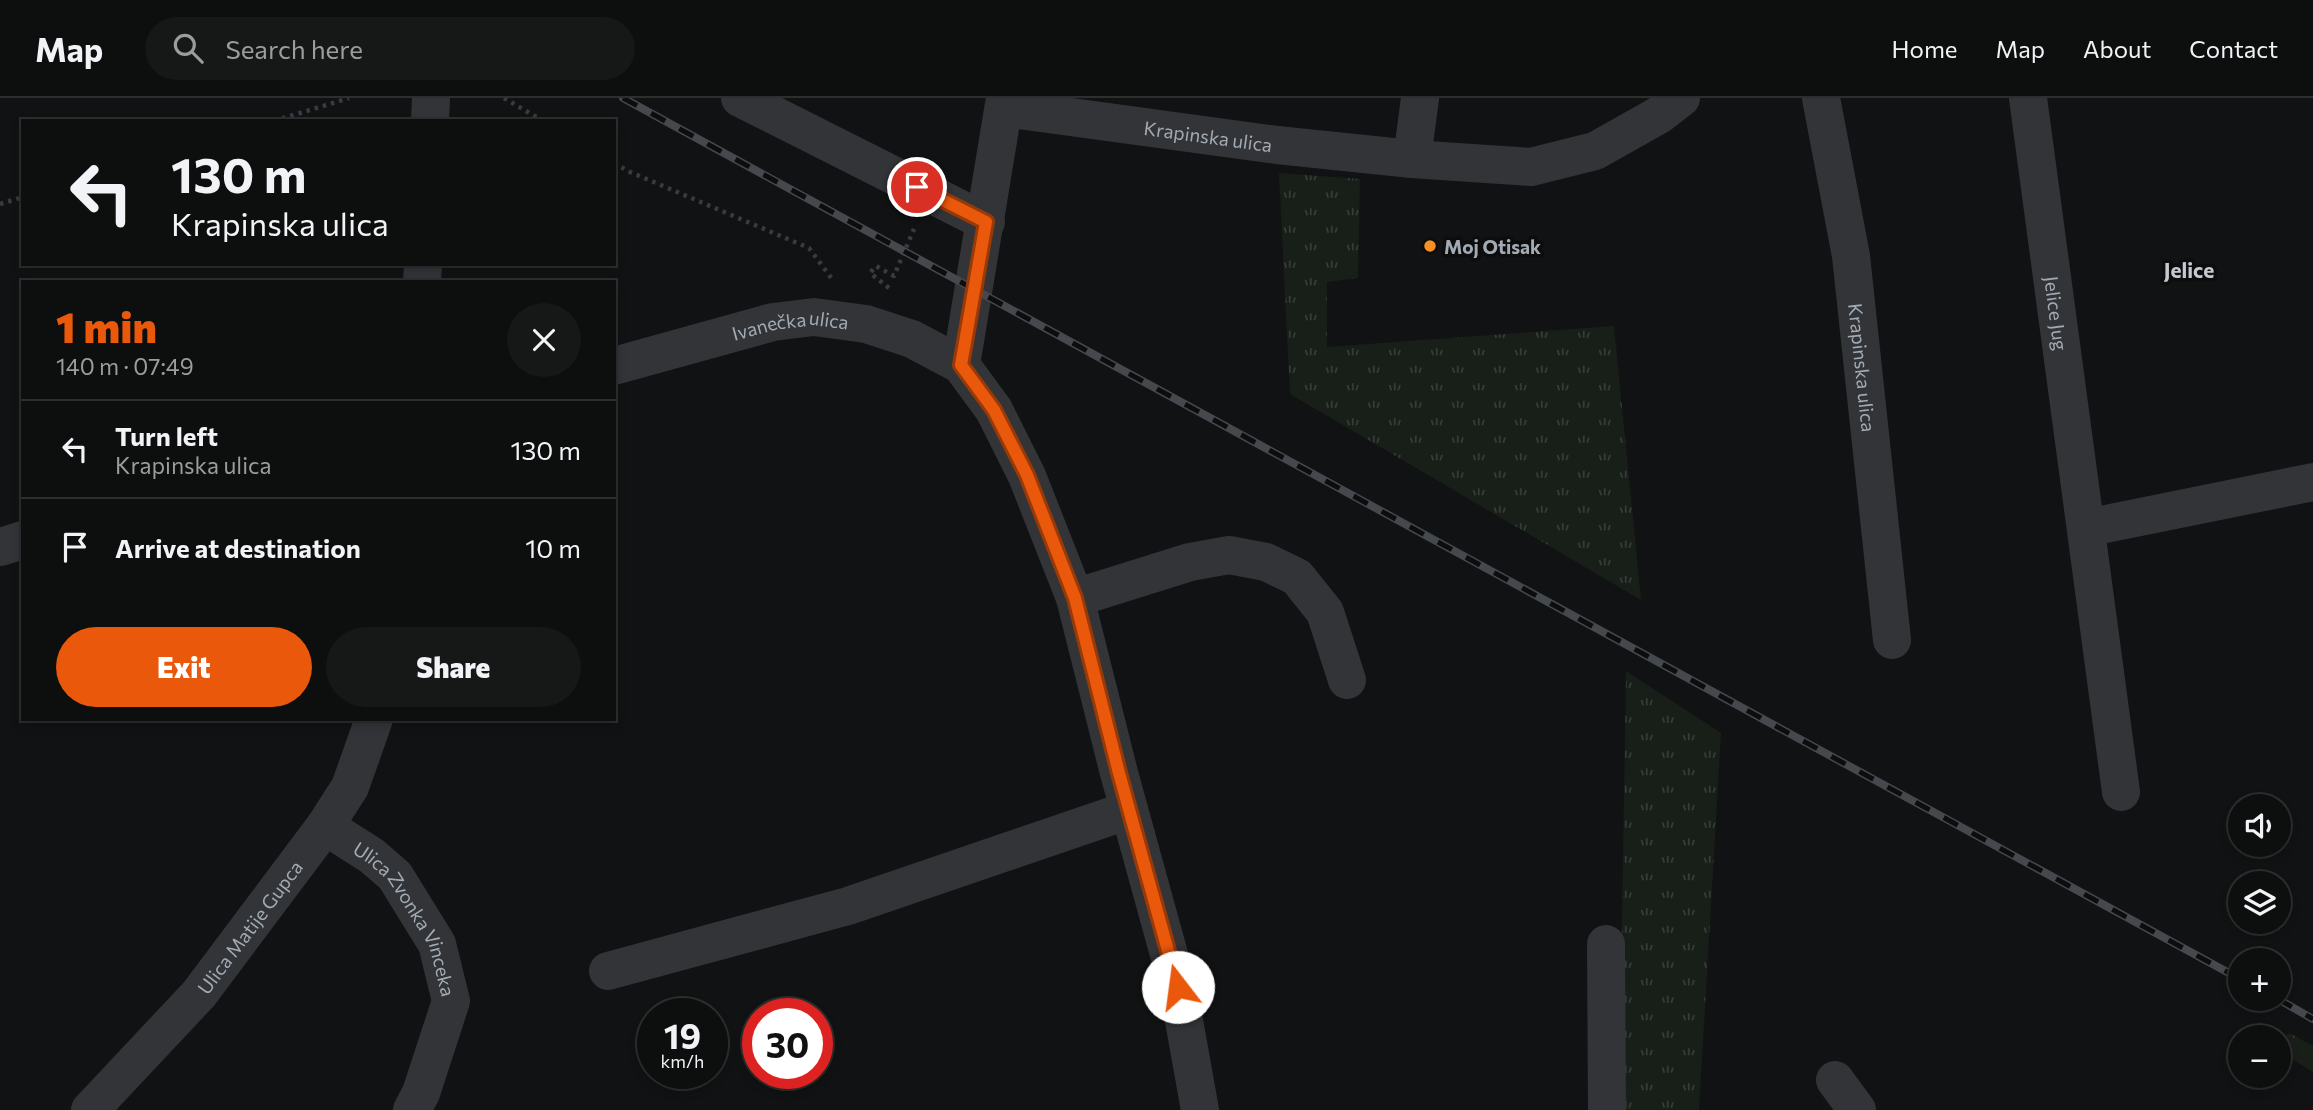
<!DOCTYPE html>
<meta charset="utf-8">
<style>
:root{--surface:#0d0e0e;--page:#161717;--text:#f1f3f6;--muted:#9a9c9e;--line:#2d2e2e;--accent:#ea580c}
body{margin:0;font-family:Commissioner,sans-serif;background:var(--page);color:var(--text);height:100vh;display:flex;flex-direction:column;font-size:26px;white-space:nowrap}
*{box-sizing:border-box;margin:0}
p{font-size:23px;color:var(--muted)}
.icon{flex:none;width:38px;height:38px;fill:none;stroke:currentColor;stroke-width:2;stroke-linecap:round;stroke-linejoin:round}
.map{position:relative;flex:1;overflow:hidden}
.side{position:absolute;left:21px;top:182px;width:595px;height:441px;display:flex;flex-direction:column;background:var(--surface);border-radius:0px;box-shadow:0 4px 10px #0003,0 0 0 2px var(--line)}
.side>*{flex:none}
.top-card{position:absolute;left:21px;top:21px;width:595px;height:147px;border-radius:0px;box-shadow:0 4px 10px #0003,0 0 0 2px var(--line);background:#0d0e0e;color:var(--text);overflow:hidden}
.controls{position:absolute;left:2228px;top:696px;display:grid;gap:14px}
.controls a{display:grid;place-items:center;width:63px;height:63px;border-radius:50%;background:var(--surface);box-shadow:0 4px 10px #0003,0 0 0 2px var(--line);font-size:35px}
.speed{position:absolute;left:637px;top:900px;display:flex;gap:14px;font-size:35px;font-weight:700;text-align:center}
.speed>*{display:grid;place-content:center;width:91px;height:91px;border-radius:50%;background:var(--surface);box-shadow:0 4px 10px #0003,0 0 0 2px var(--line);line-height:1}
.speed small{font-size:18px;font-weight:400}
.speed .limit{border:10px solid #d22;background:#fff;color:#111}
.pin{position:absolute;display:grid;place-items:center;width:60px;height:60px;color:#fff;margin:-30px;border:4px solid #fff;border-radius:50%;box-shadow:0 2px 7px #0007}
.me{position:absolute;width:77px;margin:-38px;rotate:345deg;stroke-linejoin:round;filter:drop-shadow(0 0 5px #0008)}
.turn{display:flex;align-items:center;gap:24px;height:147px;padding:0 35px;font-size:32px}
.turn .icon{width:91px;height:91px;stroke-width:2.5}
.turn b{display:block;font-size:49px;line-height:60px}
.round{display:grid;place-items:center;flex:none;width:74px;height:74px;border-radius:37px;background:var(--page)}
.summary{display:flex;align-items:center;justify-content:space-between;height:119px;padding:0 35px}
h1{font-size:42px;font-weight:800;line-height:52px;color:var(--accent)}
.primary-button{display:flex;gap:14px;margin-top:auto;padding:14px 35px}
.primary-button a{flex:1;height:80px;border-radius:42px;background:var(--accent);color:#fff;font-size:28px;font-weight:800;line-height:80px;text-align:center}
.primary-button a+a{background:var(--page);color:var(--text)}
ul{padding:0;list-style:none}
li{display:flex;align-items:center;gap:21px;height:98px;padding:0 35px;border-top:2px solid var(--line)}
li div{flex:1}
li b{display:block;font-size:26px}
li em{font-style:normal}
header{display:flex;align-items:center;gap:42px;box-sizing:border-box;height:98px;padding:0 35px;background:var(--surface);border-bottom:2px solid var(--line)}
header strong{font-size:33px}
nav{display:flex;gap:38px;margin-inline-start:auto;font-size:24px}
.search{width:490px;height:63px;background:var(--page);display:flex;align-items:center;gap:18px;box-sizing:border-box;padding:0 24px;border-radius:38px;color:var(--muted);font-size:26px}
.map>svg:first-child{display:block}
.grass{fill:url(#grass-tufts)}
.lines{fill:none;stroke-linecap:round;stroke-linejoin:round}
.path{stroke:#383b3f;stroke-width:4.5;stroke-dasharray:3.5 5;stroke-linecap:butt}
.minor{stroke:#323438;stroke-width:38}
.rail-casing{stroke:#45494d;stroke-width:8}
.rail{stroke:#0d0d0e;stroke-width:5;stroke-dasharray:16;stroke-linecap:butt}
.route-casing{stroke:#983908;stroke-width:18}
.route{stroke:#ea580c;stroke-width:12}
.poi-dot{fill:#f99024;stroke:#0d0d0e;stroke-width:2.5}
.labels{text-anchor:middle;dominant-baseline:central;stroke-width:7;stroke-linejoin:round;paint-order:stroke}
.street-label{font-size:19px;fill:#a2abb4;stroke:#0d0d0e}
.poi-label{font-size:19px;font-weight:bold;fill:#a2abb4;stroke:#0d0d0e;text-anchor:start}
.neighbourhood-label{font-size:21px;font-weight:bold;fill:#c3c9d0;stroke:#0d0d0e}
</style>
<header>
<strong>Map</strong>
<div class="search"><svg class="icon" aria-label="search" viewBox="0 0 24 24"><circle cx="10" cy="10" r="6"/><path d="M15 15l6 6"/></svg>Search here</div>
<nav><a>Home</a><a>Map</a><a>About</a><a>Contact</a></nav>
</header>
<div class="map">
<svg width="2313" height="1012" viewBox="0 0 2313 1012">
<defs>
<pattern id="grass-tufts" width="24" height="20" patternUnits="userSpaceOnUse" patternTransform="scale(1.75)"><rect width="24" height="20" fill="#181e18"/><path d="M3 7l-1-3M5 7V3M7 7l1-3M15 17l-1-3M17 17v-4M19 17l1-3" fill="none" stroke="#363c37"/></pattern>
</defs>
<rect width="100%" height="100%" fill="#111213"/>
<g class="grass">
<path d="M1279,75L1360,81L1358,180L1327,184V249L1614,228L1641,502L1290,296Z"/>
<path d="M1626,573L1721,635L1699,1012H1619Z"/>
<path d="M2289,935L2313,948V974L2279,953V942Z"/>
</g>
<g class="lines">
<g class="path">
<path d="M504,0L543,23"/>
<path d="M274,23L349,0"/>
<path d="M614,65L630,74L809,150L832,181"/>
<path d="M0,106L23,99"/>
<path d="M889,190L870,175L876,168L894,178L914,131"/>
</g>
<g class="minor">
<path d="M740,0L986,124"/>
<path d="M1005,0L961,267L994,312L1027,378L1075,500L1119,675L1178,889L1200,1012"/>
<path id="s1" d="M1821,0L1851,158L1892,542"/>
<path id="s2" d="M2028,0L2121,694"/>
<path id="s3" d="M1005,10L1277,47L1412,61L1531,69L1595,53L1659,17L1681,0"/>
<path d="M430,23L431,0"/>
<path d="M1412,61L1420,0"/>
<path d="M422,184L423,166"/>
<path id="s4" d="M614,268L773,224L814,219L866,226L912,241L961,267"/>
<path d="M2086,430L2313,384"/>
<path d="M0,449L23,442"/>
<path d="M1075,500L1190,464L1229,457L1266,464L1297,479L1325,514L1347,582"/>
<path id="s5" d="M325,728L372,758L395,778L437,846L451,903L421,995L412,1012"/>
<path d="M1606,846L1607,1012"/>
<path d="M608,873L848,808L1129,712"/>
<path d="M1835,982L1857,1012"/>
<path id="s6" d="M90,1012L199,896L325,728L350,689L374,621"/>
</g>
<defs>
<g id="rail">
<path d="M623,0L2240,881"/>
<path d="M2278,901L2313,921"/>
</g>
</defs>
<use href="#rail" class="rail-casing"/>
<use href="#rail" class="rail"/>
</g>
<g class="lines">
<defs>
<path id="route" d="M917,89L986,124L961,267L994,312L1027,377L1075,500L1119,675L1178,889"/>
</defs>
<use href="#route" class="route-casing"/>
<use href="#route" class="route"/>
</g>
<circle class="poi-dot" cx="1430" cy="148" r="7"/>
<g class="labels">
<g class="street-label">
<text stroke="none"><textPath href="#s3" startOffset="205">Krapinska ulica</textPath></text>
<text stroke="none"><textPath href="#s2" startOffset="217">Jelice Jug</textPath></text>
<text stroke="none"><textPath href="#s4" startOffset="182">Ivanečka ulica</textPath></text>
<text stroke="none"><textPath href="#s1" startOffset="273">Krapinska ulica</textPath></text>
<text stroke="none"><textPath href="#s5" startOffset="128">Ulica Zvonka Vinceka</textPath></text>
<text stroke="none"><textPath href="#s6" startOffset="243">Ulica Matije Gupca</textPath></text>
</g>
<g class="poi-label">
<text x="1444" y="148">Moj Otisak</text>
</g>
<g class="neighbourhood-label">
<text x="2189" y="171">Jelice</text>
</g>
</g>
</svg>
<div class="controls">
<a><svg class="icon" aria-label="sound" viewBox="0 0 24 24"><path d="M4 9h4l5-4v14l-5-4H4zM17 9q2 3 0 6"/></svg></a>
<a><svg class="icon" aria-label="layers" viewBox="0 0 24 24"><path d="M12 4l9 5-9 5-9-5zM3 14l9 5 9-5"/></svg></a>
<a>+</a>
<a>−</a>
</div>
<div class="speed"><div>19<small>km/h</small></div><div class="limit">30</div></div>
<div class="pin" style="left:917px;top:89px;background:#d93025"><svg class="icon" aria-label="arrive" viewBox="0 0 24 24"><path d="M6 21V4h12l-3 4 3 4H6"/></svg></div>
<svg class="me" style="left:1178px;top:889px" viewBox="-20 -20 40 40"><circle r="19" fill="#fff"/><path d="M0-13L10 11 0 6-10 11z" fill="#ea580c"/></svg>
<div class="top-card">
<div class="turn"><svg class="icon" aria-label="left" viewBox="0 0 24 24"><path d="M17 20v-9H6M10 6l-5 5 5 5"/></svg><div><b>130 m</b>Krapinska ulica</div></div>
</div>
<section class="side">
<div class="summary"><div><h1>1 min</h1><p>140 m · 07:49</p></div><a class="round"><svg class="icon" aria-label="close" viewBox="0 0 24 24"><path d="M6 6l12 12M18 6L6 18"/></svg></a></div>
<ul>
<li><svg class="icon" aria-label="left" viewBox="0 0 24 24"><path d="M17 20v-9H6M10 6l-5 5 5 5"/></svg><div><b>Turn left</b><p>Krapinska ulica</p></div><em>130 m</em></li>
<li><svg class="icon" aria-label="arrive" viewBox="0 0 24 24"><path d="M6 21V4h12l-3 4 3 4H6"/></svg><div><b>Arrive at destination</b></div><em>10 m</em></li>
</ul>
<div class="primary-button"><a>Exit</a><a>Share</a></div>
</section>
</div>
